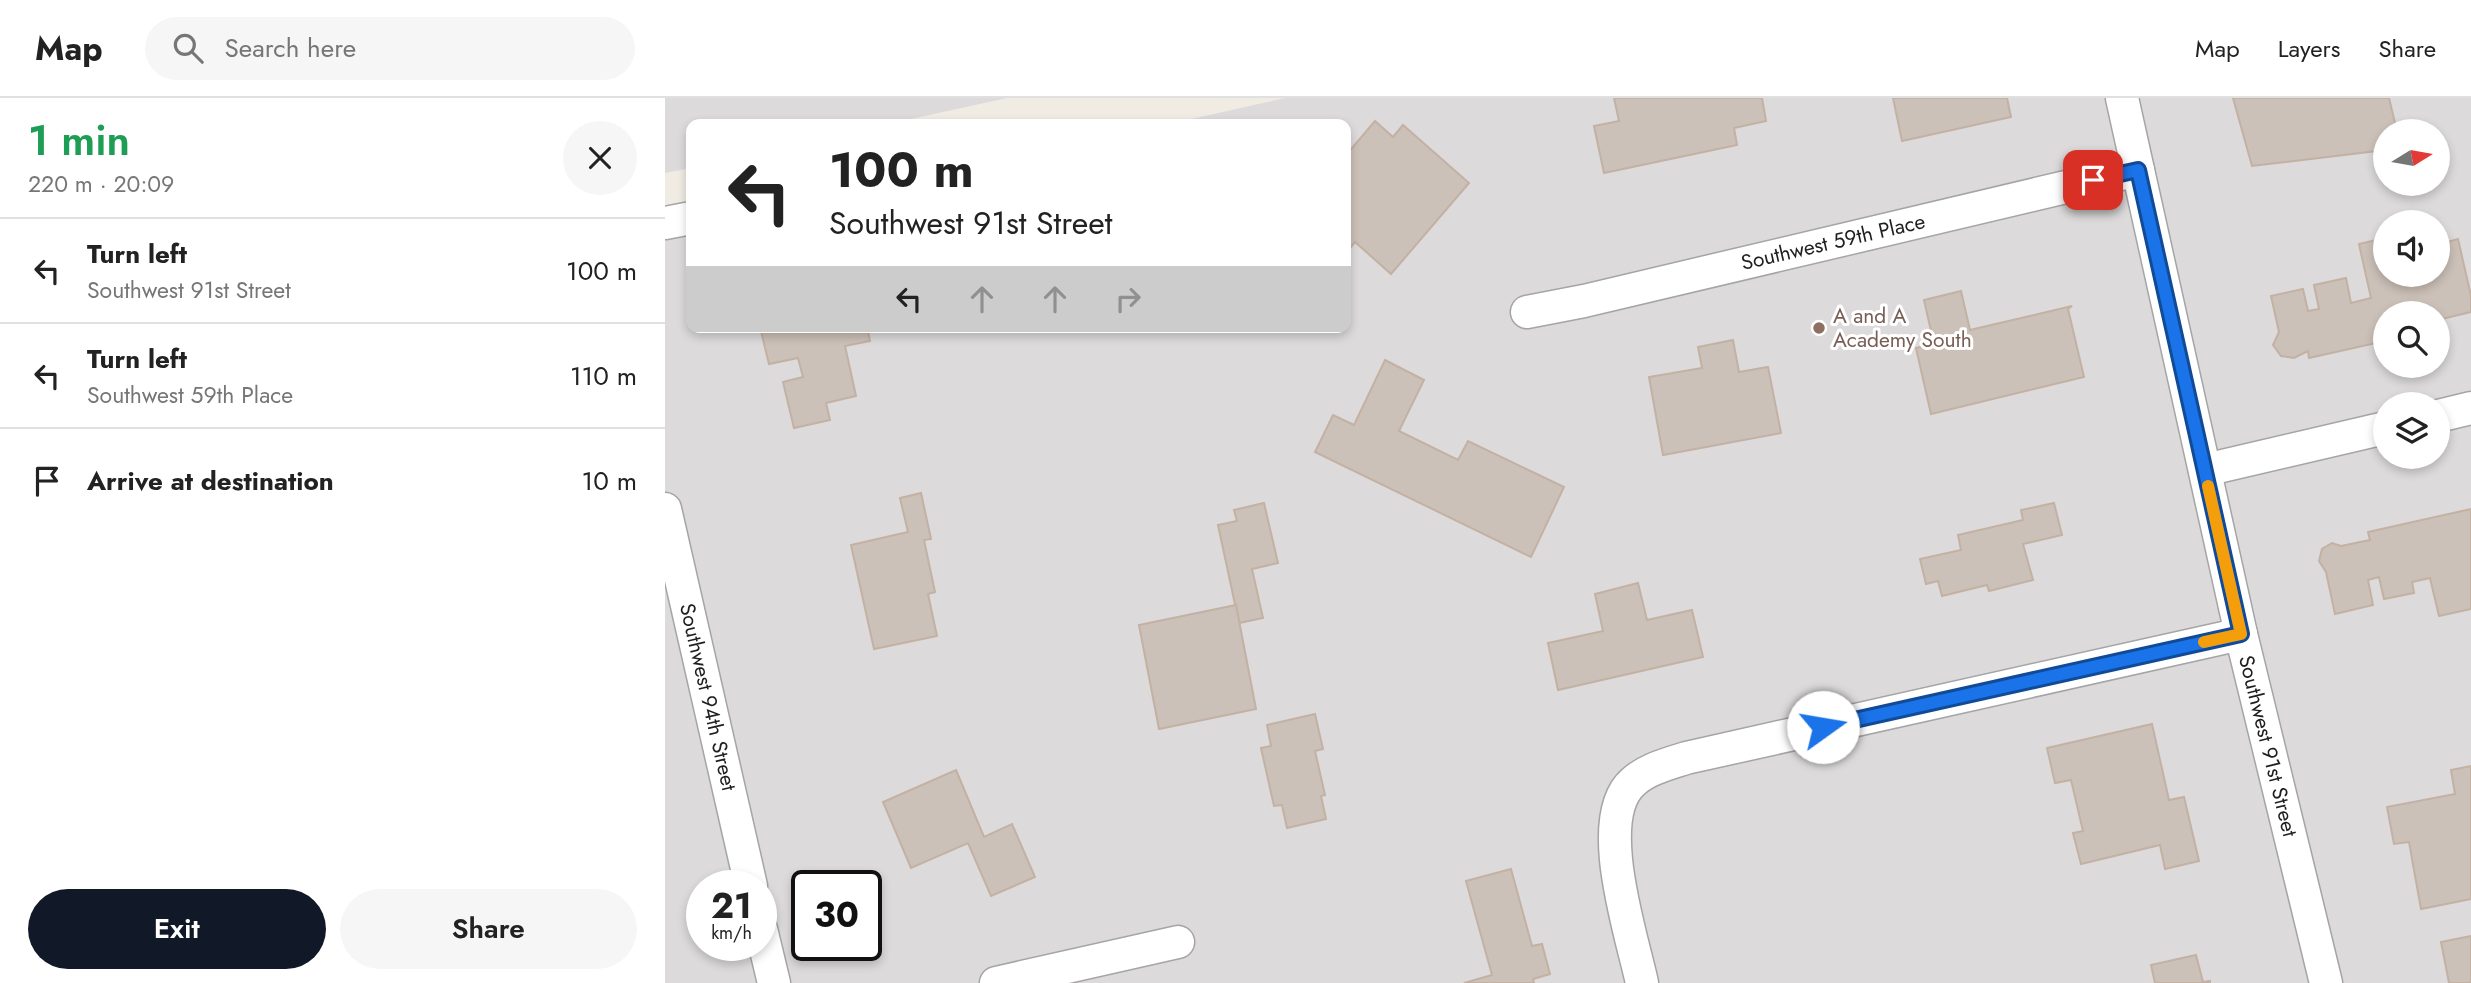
<!DOCTYPE html>
<meta charset="utf-8">
<style>
:root{--surface:#fff;--page:#f6f6f6;--text:#222;--muted:#767676;--line:#e0e0e0;--accent:#111827}
body{margin:0;font-family:Jost,sans-serif;background:var(--page);color:var(--text);height:100vh;display:flex;flex-direction:column;font-size:26px;white-space:nowrap}
*{box-sizing:border-box;margin:0}
p{font-size:23px;color:var(--muted)}
.icon{flex:none;width:38px;height:38px;fill:none;stroke:currentColor;stroke-width:2;stroke-linecap:round;stroke-linejoin:round}
.map{position:relative;flex:1;overflow:hidden}
.side{display:flex;flex-direction:column;background:var(--surface);width:665px}
.side>*{flex:none}
.hud{position:absolute;left:21px;top:21px;width:665px;height:214px;border-radius:14px;box-shadow:0 4px 10px #0003;background:#fff;color:var(--text);overflow:hidden}
.needle{width:46px;rotate:79deg}
.controls{position:absolute;left:1708px;top:21px;display:grid;gap:14px}
.controls a{display:grid;place-items:center;width:77px;height:77px;border-radius:50%;background:var(--surface);box-shadow:0 4px 10px #0003;font-size:35px}
.speed{position:absolute;left:21px;top:772px;display:flex;gap:14px;font-size:35px;font-weight:700;text-align:center}
.speed>*{display:grid;place-content:center;width:91px;height:91px;border-radius:50%;background:var(--surface);box-shadow:0 4px 10px #0003;line-height:1}
.speed small{font-size:18px;font-weight:400}
.speed .limit{border:4px solid #111;border-radius:10px;background:#fff;color:#111}
.pin{position:absolute;display:grid;place-items:center;width:60px;height:60px;color:#fff;margin:-30px;border-radius:14px;box-shadow:0 4px 10px #0006}
.me{position:absolute;width:77px;margin:-38px;rotate:77deg;stroke-linejoin:round;filter:drop-shadow(0 0 5px #0008)}
.turn{display:flex;align-items:center;gap:24px;height:147px;padding:0 28px;font-size:32px}
.turn .icon{width:91px;height:91px;stroke-width:2.5}
.turn b{display:block;font-size:49px;line-height:60px}
.lanes{display:flex;align-items:center;height:66px;padding:0 28px;background:#0003;justify-content:center;gap:35px;direction:ltr}
.lanes .off{opacity:.35}
.round{display:grid;place-items:center;flex:none;width:74px;height:74px;border-radius:37px;background:var(--page)}
.headline{display:flex;align-items:center;justify-content:space-between;height:119px;padding:0 28px}
h1{font-size:42px;font-weight:600;line-height:52px;color:#1e9e55}
.cta{display:flex;gap:14px;margin-top:auto;padding:14px 28px}
.cta a{flex:1;height:80px;border-radius:42px;background:var(--accent);color:#fff;font-size:28px;font-weight:600;line-height:80px;text-align:center}
.cta a+a{background:var(--page);color:var(--text)}
ul{padding:0;list-style:none}
li{display:flex;align-items:center;gap:21px;height:105px;padding:0 28px;border-top:2px solid var(--line)}
li div{flex:1}
li b{display:block;font-size:26px}
li em{font-style:normal}
header{display:flex;align-items:center;gap:42px;box-sizing:border-box;height:98px;padding:0 35px;background:var(--surface);border-bottom:2px solid var(--line)}
header strong{font-size:33px}
nav{display:flex;gap:38px;margin-inline-start:auto;font-size:24px}
.search{width:490px;height:63px;background:var(--page);display:flex;align-items:center;gap:18px;box-sizing:border-box;padding:0 24px;border-radius:38px;color:var(--muted);font-size:26px}
main{display:flex;flex:1;min-height:0}
.map>svg:first-child{display:block}
.residential{fill:#dcdada;fill-rule:evenodd}
.building{fill:#ccc1b8;stroke:#c3b1a3;stroke-width:2}
.lines{fill:none;stroke-linecap:round;stroke-linejoin:round}
.street-casing{stroke:#a5a5a5;stroke-width:35}
.street{stroke:#fff;stroke-width:32}
.route-casing{stroke:#114b97;stroke-width:18}
.route{stroke:#1a73e8;stroke-width:12}
.slow{stroke:#f59e0b;stroke-width:12}
.education-dot{fill:#8d6e63;stroke:#fff;stroke-width:2.5}
.labels{text-anchor:middle;dominant-baseline:central;stroke-width:6;stroke-linejoin:round;paint-order:stroke}
.street-label{font-size:21px;fill:#1e1e1e;stroke:#fff}
.education-label{font-size:21px;fill:#785e54;stroke:#fff;text-anchor:start}
</style>
<header>
<strong>Map</strong>
<div class="search"><svg class="icon" aria-label="search" viewBox="0 0 24 24"><circle cx="10" cy="10" r="6"/><path d="M15 15l6 6"/></svg>Search here</div>
<nav><a>Map</a><a>Layers</a><a>Share</a></nav>
</header>
<main>
<section class="side">
<div class="headline"><div><h1>1 min</h1><p>220 m · 20:09</p></div><a class="round"><svg class="icon" aria-label="close" viewBox="0 0 24 24"><path d="M6 6l12 12M18 6L6 18"/></svg></a></div>
<ul>
<li><svg class="icon" aria-label="left" viewBox="0 0 24 24"><path d="M17 20v-9H6M10 6l-5 5 5 5"/></svg><div><b>Turn left</b><p>Southwest 91st Street</p></div><em>100 m</em></li>
<li><svg class="icon" aria-label="left" viewBox="0 0 24 24"><path d="M17 20v-9H6M10 6l-5 5 5 5"/></svg><div><b>Turn left</b><p>Southwest 59th Place</p></div><em>110 m</em></li>
<li><svg class="icon" aria-label="arrive" viewBox="0 0 24 24"><path d="M6 21V4h12l-3 4 3 4H6"/></svg><div><b>Arrive at destination</b></div><em>10 m</em></li>
</ul>
<div class="cta"><a>Exit</a><a>Share</a></div>
</section>
<div class="map">
<svg width="1806" height="885" viewBox="0 0 1806 885">
<rect width="100%" height="100%" fill="#f0ebe3"/>
<g class="residential">
<path d="M0,0H342L223,26H26V70L0,75Z"/>
<path d="M620,0H1806V885H0V140L26,134V229H681V26H504ZM1720,33H1773V86H1720ZM1720,124H1773V177H1720ZM1720,215H1773V268H1720ZM1720,306H1773V359H1720ZM37,788H96V847H37ZM142,788H201V847H142Z"/>
</g>
<g class="building">
<path d="M949,0H1097L1101,23L1069,30L1072,47L939,75L929,28L954,23Z"/>
<path d="M1228,0H1342L1346,19L1237,43Z"/>
<path d="M1568,0H1724L1732,33H1720V52L1587,68Z"/>
<path d="M710,23L728,39L738,27L804,85L726,176L690,144L681,155V57Z"/>
<path d="M1773,135L1775,146L1793,141L1806,198V214L1773,222V215H1720V243L1644,260L1643,253L1629,260L1616,258L1608,247L1614,234L1606,198L1638,191L1643,213L1654,211L1649,187L1681,180L1686,205L1706,200L1694,146L1720,140V177H1773Z"/>
<path d="M1296,193L1305,232L1407,208L1403,211L1419,279L1266,316L1251,250L1269,246L1259,202Z"/>
<path d="M95,229H202L205,243L180,248L191,298L161,305L165,322L129,330L118,284L138,279L133,260L104,266Z"/>
<path d="M1068,242L1074,274L1103,269L1116,335L998,357L984,279L1037,270L1033,249Z"/>
<path d="M720,262L759,282L734,333L793,362L803,343L899,389L866,459L650,354L668,317L689,327Z"/>
<path d="M256,395L266,441L259,442L270,494L263,496L272,538L209,551L186,447L243,434L235,400Z"/>
<path d="M599,405L613,465L587,471L598,520L574,525L553,427L572,423L569,412Z"/>
<path d="M1389,405L1397,437L1358,446L1368,482L1324,493L1322,487L1277,498L1273,483L1261,486L1255,461L1296,452L1293,437L1358,422L1356,412Z"/>
<path d="M1806,411V511L1774,518L1765,480L1747,484L1749,495L1719,501L1714,479L1703,482L1708,507L1670,516L1661,474L1654,463L1657,451L1667,445L1676,448L1705,442L1703,434Z"/>
<path d="M973,485L982,522L1027,512L1038,559L893,592L883,545L938,533L930,496Z"/>
<path d="M571,507L591,611L494,631L474,527Z"/>
<path d="M650,616L658,651L650,653L660,697L656,698L661,721L622,730L617,707L609,708L596,650L606,648L602,627Z"/>
<path d="M1487,626L1504,702L1519,699L1534,763L1500,771L1495,747L1416,766L1408,735L1418,733L1406,682L1390,685L1382,650Z"/>
<path d="M1806,668V801L1756,811L1744,744L1729,746L1722,709L1790,696L1786,672Z"/>
<path d="M291,672L319,739L347,726L370,779L326,798L303,745L246,770L218,704Z"/>
<path d="M846,771L867,848L877,846L885,876L868,881L869,885H799L827,877L801,783Z"/>
<path d="M1806,838V885H1784L1776,844Z"/>
<path d="M1531,857L1538,884L1545,883V885H1490L1486,867Z"/>
</g>
<g class="lines">
<defs>
<g id="street">
<path d="M1457,0L1576,536L1661,885"/>
<path d="M0,125L26,120"/>
<path d="M862,214L919,203L1473,72"/>
<path d="M1773,318L1806,310"/>
<path d="M1540,372L1720,330"/>
<path d="M0,411L86,788"/>
<path d="M96,831L109,885"/>
<path d="M331,885L513,844"/>
<path d="M977,885C967,838 927,720 968,684C982,671 1003,666 1021,660L1576,536"/>
</g>
</defs>
<use href="#street" class="street-casing"/>
<use href="#street" class="street"/>
</g>
<g class="lines">
<defs>
<path id="route" d="M1158,629L1576,536L1473,72L1428,82"/>
</defs>
<use href="#route" class="route-casing"/>
<use href="#route" class="route"/>
<path class="slow" d="M1539,544L1576,536L1543,388"/>
</g>
<circle class="education-dot" cx="1154" cy="230" r="7"/>
<g class="labels">
<g class="street-label">
<text transform="translate(1168 144) rotate(-13)">Southwest 59th Place</text>
<text transform="translate(43 599) rotate(77)">Southwest 94th Street</text>
<text transform="translate(1603 648) rotate(76)">Southwest 91st Street</text>
</g>
<g class="education-label">
<text x="1168" y="218">A and A<tspan x="1168" dy="24">Academy South</tspan></text>
</g>
</g>
</svg>
<div class="controls">
<a><svg class="needle" viewBox="-14 -14 28 28"><path d="M0-13l5 13h-10z" fill="#e53935"/><path d="M0 13l5-13h-10z" fill="#767676"/></svg></a>
<a><svg class="icon" aria-label="sound" viewBox="0 0 24 24"><path d="M4 9h4l5-4v14l-5-4H4zM17 9q2 3 0 6"/></svg></a>
<a><svg class="icon" aria-label="search" viewBox="0 0 24 24"><circle cx="10" cy="10" r="6"/><path d="M15 15l6 6"/></svg></a>
<a><svg class="icon" aria-label="layers" viewBox="0 0 24 24"><path d="M12 4l9 5-9 5-9-5zM3 14l9 5 9-5"/></svg></a>
</div>
<div class="speed"><div>21<small>km/h</small></div><div class="limit">30</div></div>
<div class="pin" style="left:1428px;top:82px;background:#d93025"><svg class="icon" aria-label="arrive" viewBox="0 0 24 24"><path d="M6 21V4h12l-3 4 3 4H6"/></svg></div>
<svg class="me" style="left:1158px;top:629px" viewBox="-20 -20 40 40"><circle r="19" fill="#fff"/><path d="M0-13L10 11 0 6-10 11z" fill="#1a73e8"/></svg>
<div class="hud">
<div class="turn"><svg class="icon" aria-label="left" viewBox="0 0 24 24"><path d="M17 20v-9H6M10 6l-5 5 5 5"/></svg><div><b>100 m</b>Southwest 91st Street</div></div>
<div class="lanes"><svg class="icon" aria-label="left" viewBox="0 0 24 24"><path d="M17 20v-9H6M10 6l-5 5 5 5"/></svg><svg class="icon off" aria-label="ahead" viewBox="0 0 24 24"><path d="M12 20V5M6 11l6-6 6 6"/></svg><svg class="icon off" aria-label="ahead" viewBox="0 0 24 24"><path d="M12 20V5M6 11l6-6 6 6"/></svg><svg class="icon off" aria-label="right" viewBox="0 0 24 24"><path d="M7 20v-9h11M14 6l5 5-5 5"/></svg></div>
</div>
</div>
</main>
